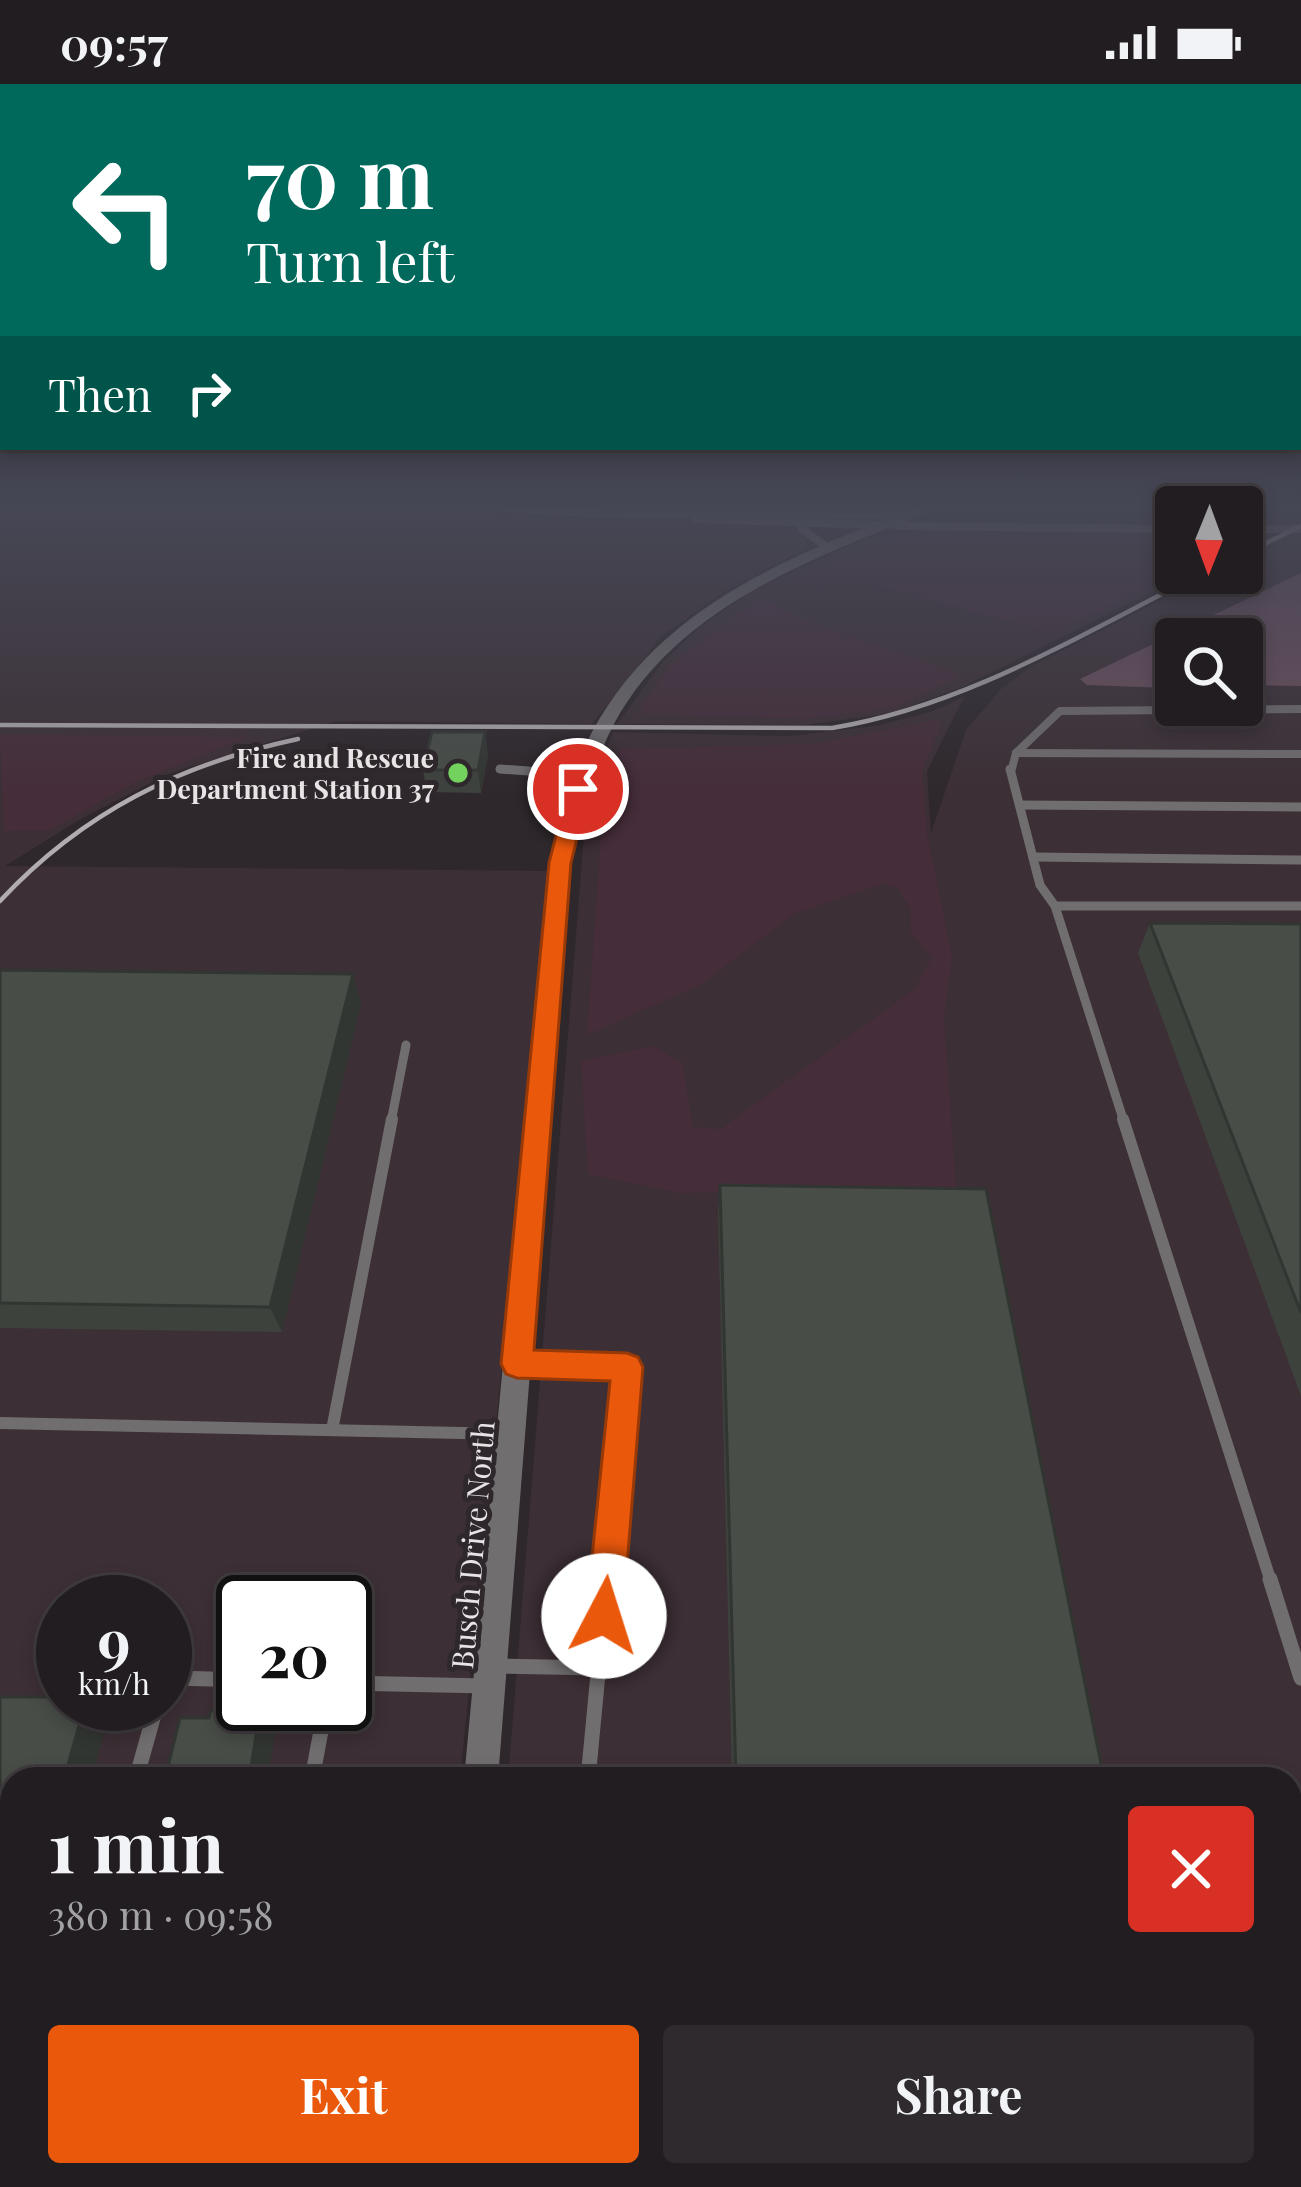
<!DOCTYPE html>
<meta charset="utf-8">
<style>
:root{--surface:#221d20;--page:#2e2a2d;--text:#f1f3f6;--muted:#a2a2a5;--line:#3f3b3e;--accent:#ea580c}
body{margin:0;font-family:"Playfair Display",serif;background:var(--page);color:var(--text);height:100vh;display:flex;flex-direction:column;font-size:45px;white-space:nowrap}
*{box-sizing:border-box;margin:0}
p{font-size:39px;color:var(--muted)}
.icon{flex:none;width:66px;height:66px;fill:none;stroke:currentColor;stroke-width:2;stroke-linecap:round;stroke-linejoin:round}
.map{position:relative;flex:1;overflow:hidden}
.panel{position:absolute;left:0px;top:1683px;width:1302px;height:420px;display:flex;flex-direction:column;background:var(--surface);border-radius:36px 36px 0 0;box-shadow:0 6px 18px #0003,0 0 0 3px var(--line)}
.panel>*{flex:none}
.hud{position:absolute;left:0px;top:0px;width:1302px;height:366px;box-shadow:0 6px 18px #0003,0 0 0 3px var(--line);background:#00695c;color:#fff;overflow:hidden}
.needle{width:78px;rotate:181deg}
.tools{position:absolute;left:1155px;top:402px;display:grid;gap:24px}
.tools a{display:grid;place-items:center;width:108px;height:108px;border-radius:12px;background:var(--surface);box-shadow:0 6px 18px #0003,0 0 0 3px var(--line);font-size:60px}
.speed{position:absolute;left:36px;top:1491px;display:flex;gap:24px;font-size:60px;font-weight:700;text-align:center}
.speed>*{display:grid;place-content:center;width:156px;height:156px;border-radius:50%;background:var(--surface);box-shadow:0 6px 18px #0003,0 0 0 3px var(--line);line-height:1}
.speed small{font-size:30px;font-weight:400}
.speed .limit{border:6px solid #111;border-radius:18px;background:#fff;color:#111}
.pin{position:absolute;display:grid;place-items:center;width:102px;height:102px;color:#fff;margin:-51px;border:6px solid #fff;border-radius:50%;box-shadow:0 3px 12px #0007}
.me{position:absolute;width:132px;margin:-66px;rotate:5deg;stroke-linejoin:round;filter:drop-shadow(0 0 9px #0008)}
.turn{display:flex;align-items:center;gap:42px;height:252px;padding:0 48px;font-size:54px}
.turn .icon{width:156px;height:156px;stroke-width:2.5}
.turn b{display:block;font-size:84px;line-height:102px}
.then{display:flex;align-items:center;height:114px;padding:0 48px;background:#0003;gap:24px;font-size:45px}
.round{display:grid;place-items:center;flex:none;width:126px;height:126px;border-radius:12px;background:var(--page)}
.head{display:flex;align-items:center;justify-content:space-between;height:204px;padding:0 48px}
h1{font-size:72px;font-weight:700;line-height:90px}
.button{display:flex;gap:24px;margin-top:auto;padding:24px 48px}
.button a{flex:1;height:138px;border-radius:12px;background:var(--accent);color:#fff;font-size:48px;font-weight:700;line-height:138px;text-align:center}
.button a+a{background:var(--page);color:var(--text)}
.status{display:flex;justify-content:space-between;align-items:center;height:84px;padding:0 60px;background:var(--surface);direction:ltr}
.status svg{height:33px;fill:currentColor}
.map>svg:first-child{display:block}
.built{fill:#3c2f35;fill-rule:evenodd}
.green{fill:#452d39}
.water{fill:#6d4f5e}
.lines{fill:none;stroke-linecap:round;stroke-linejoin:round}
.service-far3{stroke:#716e6f;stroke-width:8}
.service-far2{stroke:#716e6f;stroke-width:9}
.service-far1{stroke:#716e6f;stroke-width:12}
.service{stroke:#716e6f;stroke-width:15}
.minor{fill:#716e6f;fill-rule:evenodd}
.tertiary{fill:#716e6f;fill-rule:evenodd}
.rail{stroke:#b1acaf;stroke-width:4.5}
.wall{fill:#3e423d}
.shaded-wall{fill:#323632}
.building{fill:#484d47;stroke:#323632;stroke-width:3}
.route{fill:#ea580c;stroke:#983908;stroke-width:3}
.poi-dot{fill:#72d25d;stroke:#2e272b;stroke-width:4.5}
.labels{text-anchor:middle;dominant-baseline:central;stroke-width:10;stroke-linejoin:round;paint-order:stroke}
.far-poi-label{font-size:27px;font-weight:bold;fill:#e8e4e6;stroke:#2e272b;text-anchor:end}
.street-label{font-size:30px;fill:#e8e4e6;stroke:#2e272b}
</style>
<div class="status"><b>09:57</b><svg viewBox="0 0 49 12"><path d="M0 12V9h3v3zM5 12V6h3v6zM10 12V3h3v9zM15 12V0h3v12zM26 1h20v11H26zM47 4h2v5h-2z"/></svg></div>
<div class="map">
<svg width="1301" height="2103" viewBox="0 0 1301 2103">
<rect width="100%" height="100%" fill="#2e272b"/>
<g class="built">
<path d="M0,421H385L515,433L789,444L807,452L806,464L722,509L662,552L592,640L336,637L168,690L79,736L5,782L552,787L460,1695H12V2091H420L418,2103H0ZM63,1518H165V1620H63ZM243,1518H345V1620H243Z"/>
<path d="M925,446L1176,448V489H1190L960,604L887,630L804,641L617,640L663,578L700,543L750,508L865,455Z"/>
<path d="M1293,449L1301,450V2103H477V2091H1290V1695H508L585,739L594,693L613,648L789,652L876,642L930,628L964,613L927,687L931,749L966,646L1001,605L1032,582L1215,489H1242V475ZM1176,555H1242V621H1176Z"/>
</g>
<g class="green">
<path d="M918,452L1176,453V489L1053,550L846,492L821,502L789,496L872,461Z"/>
<path d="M761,514L800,534L962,591L893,624L805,635L638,629L670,580Z"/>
<path d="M935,636L942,639L922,687L927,750L952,873L944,933L956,1104L679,1109L588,1090L581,977L653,962L682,978L693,1043L720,1045L915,905L932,873L911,849V826L898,804L884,799L794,830L702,900L587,951L603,723L621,665L813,660Z"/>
<path d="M0,650L248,653L134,699L49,746L4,747Z"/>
</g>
<path class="water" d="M1301,489V602L1242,601V555H1176V599L1168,604L1087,601L1080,595Z"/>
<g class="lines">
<g class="service-far3">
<path d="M590,429L909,431"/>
<path d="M695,435L880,441"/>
<path d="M801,444L828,464"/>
<path d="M1016,669L1301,670"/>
<path d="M500,685L542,688"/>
<path d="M1011,688L1016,669L1060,627L1301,625"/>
</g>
<g class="service-far2">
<path d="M500,685L584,691"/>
<path d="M1010,685L1040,801L1055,822"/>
<path d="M1020,721L1301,723"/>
<path d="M1033,773L1301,776"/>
<path d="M391,1038L406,961"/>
<path d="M1124,1038L1055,822H1301"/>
</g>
<g class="service-far1">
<path d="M1123,1035L1271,1498"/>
<path d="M521,1280L627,1283L607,1498"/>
<path d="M0,1339L508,1350"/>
<path d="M332,1346L392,1035"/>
</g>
<g class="service">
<path d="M1270,1495L1301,1594"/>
<path d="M495,1582L599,1584"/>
<path d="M345,1599L486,1602"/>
<path d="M165,1603L175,1594L243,1596"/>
<path d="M136,1695L157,1620"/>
<path d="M312,1695L326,1620"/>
<path d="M588,1695L607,1495"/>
<path d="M0,1877H12"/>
<path d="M1290,2009H1301"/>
<path d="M665,2091V2103"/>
<path d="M1099,2091L1100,2103"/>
</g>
<g class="minor">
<path d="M443,421L590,425L596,429L590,433L449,425Z"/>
<path d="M12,1977V2011L0,2012V1978Z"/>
</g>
<g class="tertiary">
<path d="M924,421H943L904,438L1176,441V449L897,446L891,443C780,487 660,540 607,654C589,694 580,737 570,779L498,1695H464L550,779C561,735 571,688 592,648C661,520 796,469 924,421Z"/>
<path d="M1122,421L1176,425V433Z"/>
<rect x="1242" y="441" width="59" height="8"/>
<path d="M424,2091H464V2103H422Z"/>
</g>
<g class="rail">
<path d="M1242,471L1301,442"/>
<path d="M0,641L832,644C966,622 1083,549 1203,489"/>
<path d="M0,817C83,728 180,680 298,655"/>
</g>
</g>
<g class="wall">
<path d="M488,670L481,709L427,708L423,686Z"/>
<path d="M1150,839L1301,840V1312L1138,869Z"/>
<path d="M0,886L353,890L361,920L282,1248L0,1244Z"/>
<path d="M720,1101L1104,1695H732L718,1129Z"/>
<path d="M0,1613L63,1620H96L109,1629L12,1695V1809H0Z"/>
</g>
<g class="shaded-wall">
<path d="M485,648L488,670L481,709L478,686Z"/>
<path d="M353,890L361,920L282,1248L270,1223Z"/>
<path d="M85,1620H96L109,1629L92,1695H64Z"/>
<path d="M260,1627L276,1642L268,1695H249Z"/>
</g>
<g class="building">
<path d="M432,648H485L478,686H423Z"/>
<path d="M1150,839L1301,840V1229Z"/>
<path d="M0,886L353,890L270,1223L0,1219Z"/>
<path d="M720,1101L986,1105L1104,1695H736Z"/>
<path d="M0,1613H63V1620H85L64,1695H12V1800H0Z"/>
<path d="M211,1626L260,1627L249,1695H165L180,1634H209Z"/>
</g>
<linearGradient id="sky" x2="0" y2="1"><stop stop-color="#191518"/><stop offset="0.59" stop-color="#464755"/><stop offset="1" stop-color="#464755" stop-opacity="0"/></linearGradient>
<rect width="1301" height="715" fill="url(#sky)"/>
<path class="route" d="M578,699L589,705L571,779L534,1266L627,1269L638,1273L643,1283L623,1532L617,1545L604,1551L592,1545L586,1532L610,1297L517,1294L506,1290L501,1280L549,779L568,705Z"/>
<circle class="poi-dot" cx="458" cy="689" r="12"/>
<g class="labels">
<g class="far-poi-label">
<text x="434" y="673">Fire and Rescue<tspan x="434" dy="31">Department Station 37</tspan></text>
</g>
<g class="street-label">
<text transform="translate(472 1461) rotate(-85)">Busch Drive North</text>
</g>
</g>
</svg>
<div class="tools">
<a><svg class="needle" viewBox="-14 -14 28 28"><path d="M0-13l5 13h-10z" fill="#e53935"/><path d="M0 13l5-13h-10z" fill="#a2a2a5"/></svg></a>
<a><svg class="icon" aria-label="search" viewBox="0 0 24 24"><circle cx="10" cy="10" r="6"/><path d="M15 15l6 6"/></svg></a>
</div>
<div class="speed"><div>9<small>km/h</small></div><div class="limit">20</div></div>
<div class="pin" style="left:578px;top:705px;background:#d93025"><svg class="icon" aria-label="arrive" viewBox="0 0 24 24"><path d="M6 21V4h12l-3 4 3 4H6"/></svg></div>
<svg class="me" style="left:604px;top:1532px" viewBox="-20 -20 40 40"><circle r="19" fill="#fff"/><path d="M0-13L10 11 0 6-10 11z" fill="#ea580c"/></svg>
<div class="hud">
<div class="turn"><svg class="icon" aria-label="left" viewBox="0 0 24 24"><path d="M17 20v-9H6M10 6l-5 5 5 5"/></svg><div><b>70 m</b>Turn left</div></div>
<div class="then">Then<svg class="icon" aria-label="right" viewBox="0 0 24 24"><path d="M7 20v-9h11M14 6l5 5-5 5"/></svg></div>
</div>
<section class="panel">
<div class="head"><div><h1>1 min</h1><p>380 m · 09:58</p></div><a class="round" style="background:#d93025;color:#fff"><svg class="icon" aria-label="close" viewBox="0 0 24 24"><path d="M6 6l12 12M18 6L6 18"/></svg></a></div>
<div class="button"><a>Exit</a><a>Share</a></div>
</section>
</div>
